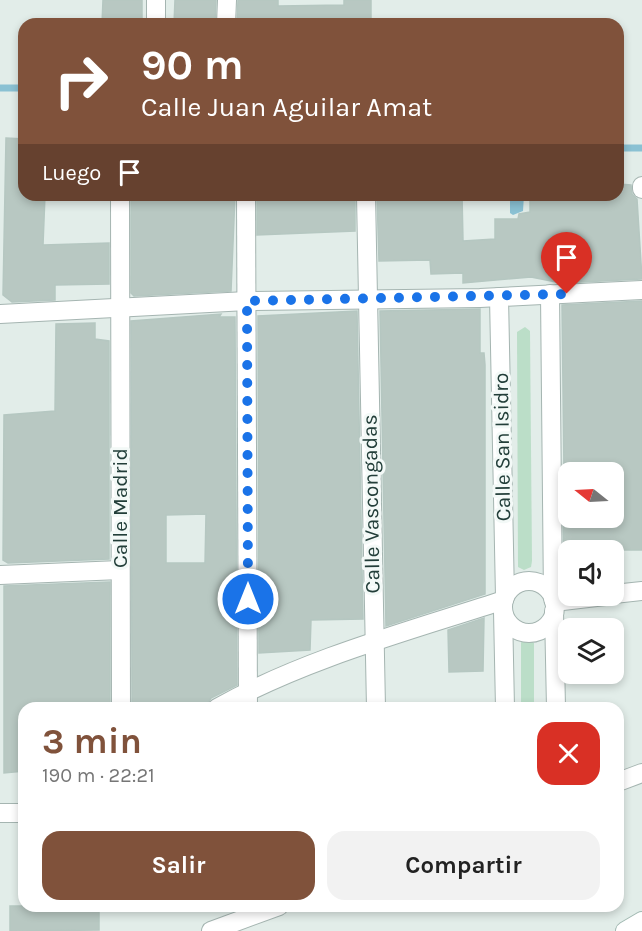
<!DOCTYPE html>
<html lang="es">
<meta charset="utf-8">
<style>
:root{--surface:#fff;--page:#f2f2f2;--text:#222;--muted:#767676;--accent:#80523b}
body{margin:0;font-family:Karla,sans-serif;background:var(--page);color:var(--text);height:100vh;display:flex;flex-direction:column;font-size:22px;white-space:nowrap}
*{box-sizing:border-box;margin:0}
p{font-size:20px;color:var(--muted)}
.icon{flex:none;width:33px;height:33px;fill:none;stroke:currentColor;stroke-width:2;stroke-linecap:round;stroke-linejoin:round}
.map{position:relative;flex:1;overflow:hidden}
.drawer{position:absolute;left:18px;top:702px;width:606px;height:210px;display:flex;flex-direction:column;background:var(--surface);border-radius:18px;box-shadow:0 3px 9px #0003}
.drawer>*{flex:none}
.guide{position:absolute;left:18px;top:18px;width:606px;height:183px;border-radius:18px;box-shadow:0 3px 9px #0003;background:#80523b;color:#fff;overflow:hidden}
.needle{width:39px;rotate:288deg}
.fabs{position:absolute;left:558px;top:462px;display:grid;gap:12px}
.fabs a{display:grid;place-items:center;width:66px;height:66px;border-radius:12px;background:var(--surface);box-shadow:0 3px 9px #0003;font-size:30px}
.pin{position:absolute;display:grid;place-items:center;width:51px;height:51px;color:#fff;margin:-62px -26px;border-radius:50% 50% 50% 0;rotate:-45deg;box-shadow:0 0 6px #0007}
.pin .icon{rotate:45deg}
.me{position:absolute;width:66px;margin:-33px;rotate:0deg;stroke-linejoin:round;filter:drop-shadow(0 0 4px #0008)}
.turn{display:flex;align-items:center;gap:21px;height:126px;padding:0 24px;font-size:27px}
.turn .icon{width:78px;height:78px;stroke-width:2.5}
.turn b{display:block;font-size:42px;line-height:51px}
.then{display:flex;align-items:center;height:57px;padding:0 24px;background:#0003;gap:12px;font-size:22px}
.round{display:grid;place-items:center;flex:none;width:63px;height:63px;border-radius:18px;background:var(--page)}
.overview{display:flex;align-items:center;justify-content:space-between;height:102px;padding:0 24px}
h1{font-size:36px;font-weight:700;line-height:45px;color:var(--accent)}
.primary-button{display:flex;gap:12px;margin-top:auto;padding:12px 24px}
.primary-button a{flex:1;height:69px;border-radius:18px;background:var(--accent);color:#fff;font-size:24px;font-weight:700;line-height:69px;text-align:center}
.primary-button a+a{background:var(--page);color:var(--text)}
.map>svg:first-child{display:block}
.green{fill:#bbdec8}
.water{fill:#8ac1d3}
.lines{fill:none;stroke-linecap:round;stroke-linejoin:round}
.stream{stroke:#8ac1d3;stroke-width:7}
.building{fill:#b8c8c2;stroke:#b5c7c1;stroke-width:1.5;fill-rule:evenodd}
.street-casing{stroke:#a5b5b1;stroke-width:20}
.secondary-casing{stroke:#a1b9b2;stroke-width:20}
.street{stroke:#fff;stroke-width:18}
.secondary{stroke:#fff;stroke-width:18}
.route{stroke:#1a73e8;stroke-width:10;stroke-dasharray:0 18}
.labels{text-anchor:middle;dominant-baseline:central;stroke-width:6;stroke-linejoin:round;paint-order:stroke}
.street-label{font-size:21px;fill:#223e39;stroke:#f3f9f7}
</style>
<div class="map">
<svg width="642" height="931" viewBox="0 0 642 931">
<rect width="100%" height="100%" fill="#e2ede9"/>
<g class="green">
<path d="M525,327L530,331L532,561L531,567L524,570L518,567L517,332Z"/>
<path d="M527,638L534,643V708H521V643L522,639Z"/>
</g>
<path class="water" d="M510,195H524L523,211L513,215L510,213Z"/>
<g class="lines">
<g class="stream">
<path d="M0,88H24"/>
<path d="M618,148H642"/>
</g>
</g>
<g class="building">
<path d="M103,0H142V24H102Z"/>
<path d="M175,0H216L215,24H174Z"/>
<path d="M238,0H278V6L344,5V0H371V24H237Z"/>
<path d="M6,138L24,139V195H45L43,245L109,243V284L55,285V300L12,302L3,295Z"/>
<path d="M618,184L631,185L632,194L637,199L642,279L561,283L531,277L463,283V273L431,274L430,260L379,261L377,195H462L463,241L495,239V219H518L519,214L530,212V195H618Z"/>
<path d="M131,195H235L231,291L134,296L131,293Z"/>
<path d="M257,195H355V231L257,235Z"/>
<path d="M642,301V550H564L563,518H614V472H564L562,305Z"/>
<path d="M480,309V353H484L485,365V594L386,626L380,311Z"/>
<path d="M357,311L363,619L311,620L310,650L259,653L258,316Z"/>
<path d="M221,314L219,317H235L237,685L211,698L205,708H132L131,321ZM206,514L205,563H166V515Z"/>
<path d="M95,323V339L109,341V559L8,563L3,560L4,415L55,411L56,324Z"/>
<path d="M110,582V708H24V771L4,773V586Z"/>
<path d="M484,618L483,671L449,672L448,630Z"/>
<path d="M10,906H99V930L10,931Z"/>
</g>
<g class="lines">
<defs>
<g id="street">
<path d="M156,24V0"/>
<path d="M226,24L227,0"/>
<path d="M642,186V189"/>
<path d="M120,195L121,708"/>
<path d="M246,195L248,708"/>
<path d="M366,195L376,708"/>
<path d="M550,294L553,599"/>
<path d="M499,297L505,597"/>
<path d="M0,314L247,301L480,298L642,290"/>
<path d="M0,575L120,570"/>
<circle cx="529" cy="607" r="26"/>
<path d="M614,594L642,591"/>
<path d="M554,602L605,596"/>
<path d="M503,611L505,708"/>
<path d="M554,611L556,708"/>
<path d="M217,708C304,659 409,631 504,600"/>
<path d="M618,782L642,773"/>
<path d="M0,813H24"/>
<path d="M211,931L279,906"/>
</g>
<path id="secondary" d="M625,931L642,921"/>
</defs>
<use href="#street" class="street-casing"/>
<use href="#secondary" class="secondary-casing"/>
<use href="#street" class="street"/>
<use href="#secondary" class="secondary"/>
</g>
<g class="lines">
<path class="route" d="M248,599L247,301L567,294"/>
</g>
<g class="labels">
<g class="street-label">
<text transform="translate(502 447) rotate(-91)">Calle San Isidro</text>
<text transform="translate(371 504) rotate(-91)">Calle Vascongadas</text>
<text transform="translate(120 508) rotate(-90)">Calle Madrid</text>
</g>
</g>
</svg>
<div class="fabs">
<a><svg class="needle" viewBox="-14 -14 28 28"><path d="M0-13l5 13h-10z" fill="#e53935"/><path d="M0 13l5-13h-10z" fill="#767676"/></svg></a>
<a><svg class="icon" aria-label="sound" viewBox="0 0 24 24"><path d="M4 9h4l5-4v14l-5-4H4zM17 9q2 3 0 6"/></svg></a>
<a><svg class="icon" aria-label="layers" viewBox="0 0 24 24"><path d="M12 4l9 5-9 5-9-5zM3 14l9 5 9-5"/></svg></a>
</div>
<div class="pin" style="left:567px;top:294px;background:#d93025"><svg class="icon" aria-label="arrive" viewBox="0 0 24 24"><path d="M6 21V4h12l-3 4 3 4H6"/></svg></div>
<svg class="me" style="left:248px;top:599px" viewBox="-20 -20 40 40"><circle r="17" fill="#1a73e8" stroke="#fff" stroke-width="3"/><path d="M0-11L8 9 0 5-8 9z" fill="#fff"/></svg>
<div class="guide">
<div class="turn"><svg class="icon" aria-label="right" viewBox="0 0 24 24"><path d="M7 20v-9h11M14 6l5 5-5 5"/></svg><div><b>90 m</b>Calle Juan Aguilar Amat</div></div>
<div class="then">Luego<svg class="icon" aria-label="arrive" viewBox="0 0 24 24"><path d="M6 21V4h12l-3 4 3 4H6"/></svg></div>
</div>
<section class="drawer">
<div class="overview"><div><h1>3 min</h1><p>190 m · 22:21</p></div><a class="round" style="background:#d93025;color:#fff"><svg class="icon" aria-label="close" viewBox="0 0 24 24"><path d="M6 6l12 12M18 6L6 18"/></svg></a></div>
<div class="primary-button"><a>Salir</a><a>Compartir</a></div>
</section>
</div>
